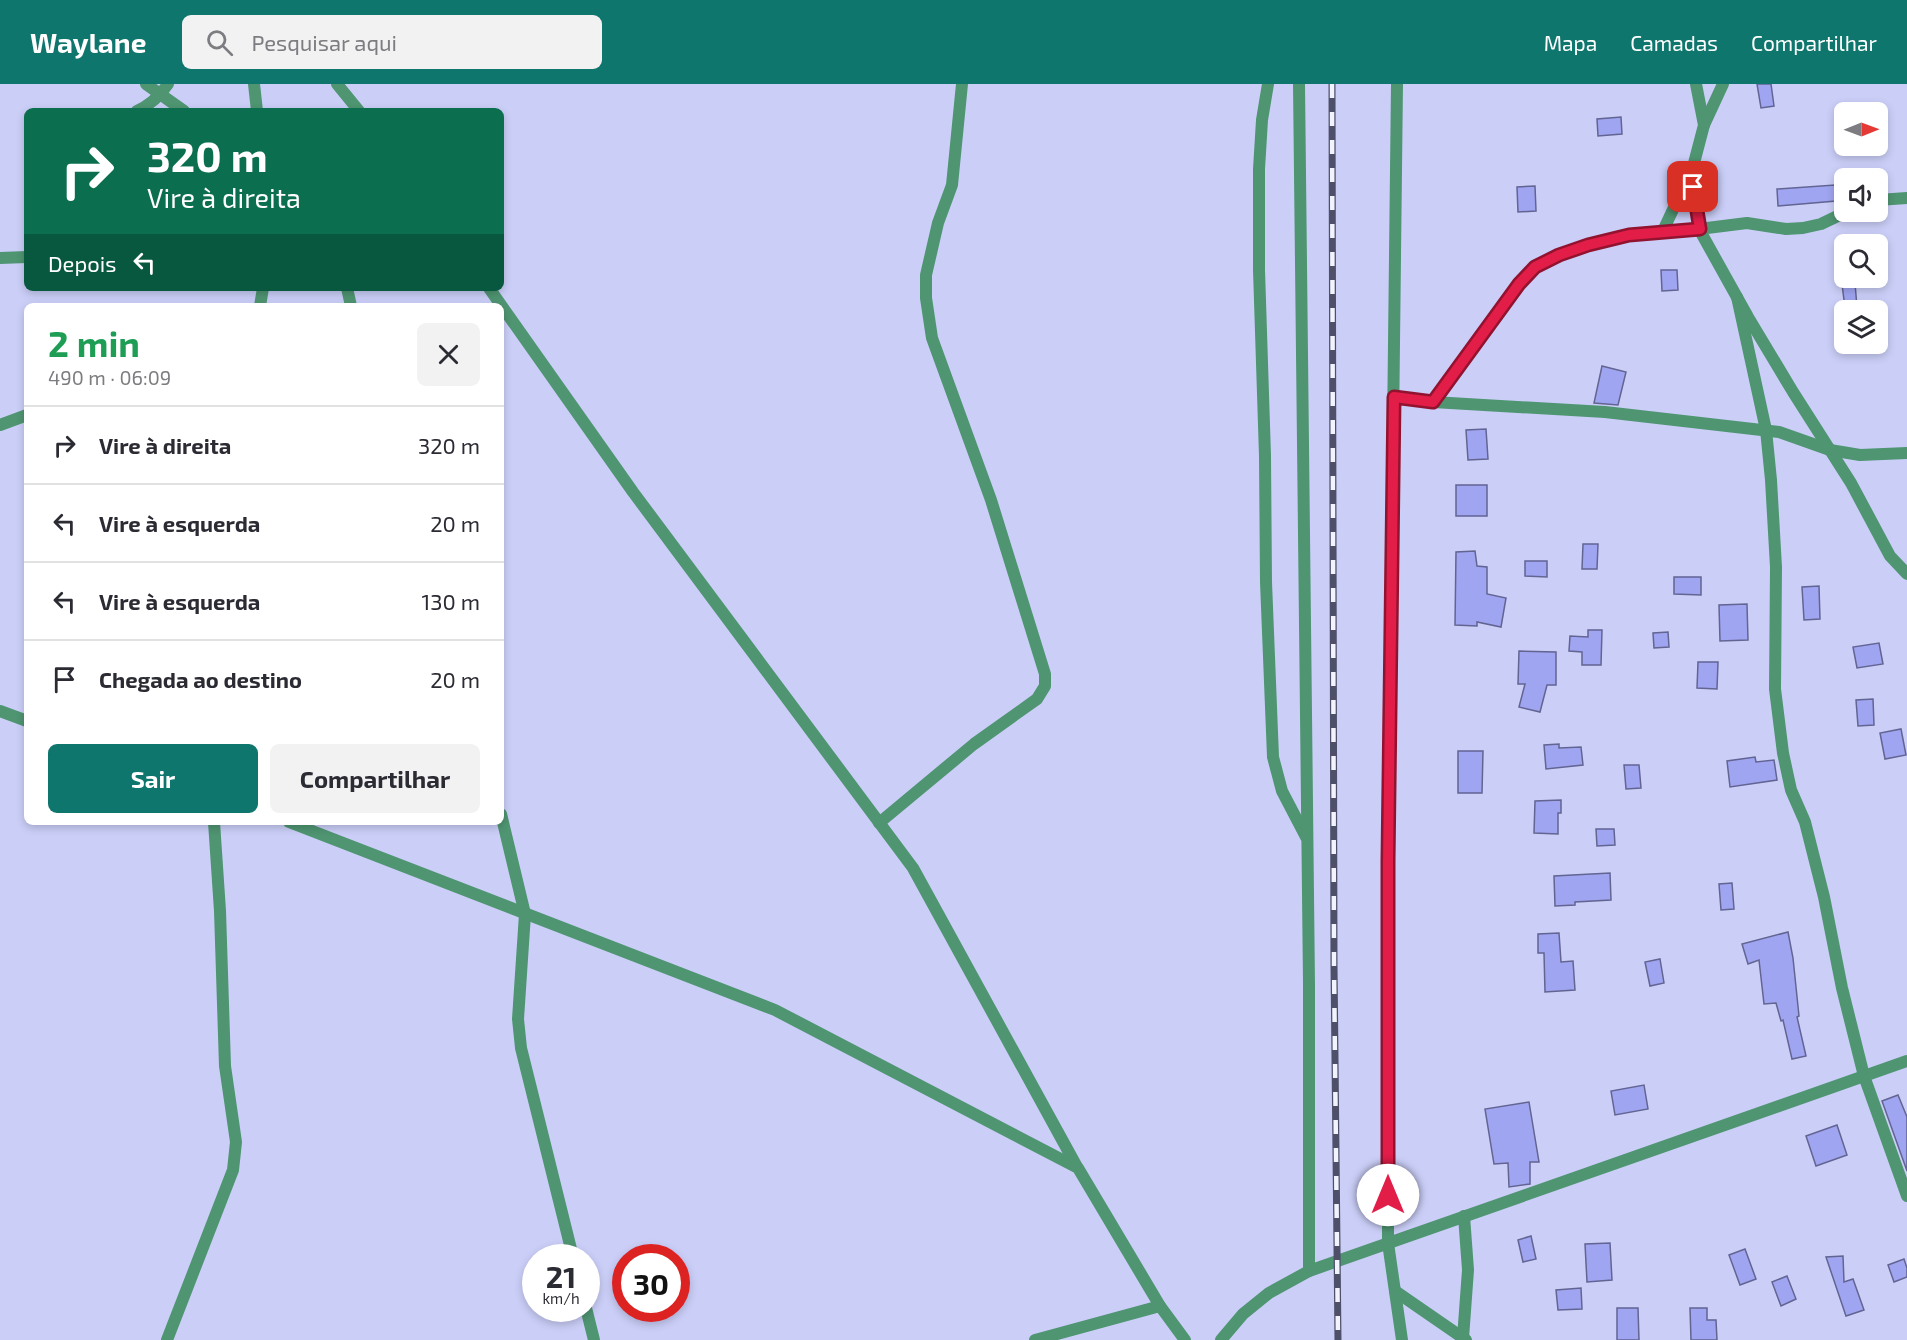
<!DOCTYPE html>
<html lang="pt">
<meta charset="utf-8">
<style>
:root{--surface:#fff;--page:#f2f2f3;--text:#2b2b33;--muted:#7c7c81;--line:#e1e1e2;--accent:#0f766e}
body{margin:0;font-family:"Exo 2",sans-serif;background:var(--page);color:var(--text);height:100vh;display:flex;flex-direction:column;font-size:22px;white-space:nowrap}
*{box-sizing:border-box;margin:0}
p{font-size:20px;color:var(--muted)}
.icon{flex:none;width:33px;height:33px;fill:none;stroke:currentColor;stroke-width:2;stroke-linecap:round;stroke-linejoin:round}
.map{position:relative;flex:1;overflow:hidden}
.side{position:absolute;left:24px;top:219px;width:480px;height:522px;display:flex;flex-direction:column;background:var(--surface);border-radius:9px;box-shadow:0 3px 9px #0003}
.side>*{flex:none}
.hud{position:absolute;left:24px;top:24px;width:480px;height:183px;border-radius:9px;box-shadow:0 3px 9px #0003;background:#0b6e4f;color:#fff;overflow:hidden}
.needle{width:39px;rotate:89deg}
.tools{position:absolute;left:1834px;top:18px;display:grid;gap:12px}
.tools a{display:grid;place-items:center;width:54px;height:54px;border-radius:9px;background:var(--surface);box-shadow:0 3px 9px #0003;font-size:30px}
.speed{position:absolute;left:522px;top:1160px;display:flex;gap:12px;font-size:30px;font-weight:700;text-align:center}
.speed>*{display:grid;place-content:center;width:78px;height:78px;border-radius:50%;background:var(--surface);box-shadow:0 3px 9px #0003;line-height:1}
.speed small{font-size:15px;font-weight:400}
.speed .limit{border:9px solid #d22;background:#fff;color:#111}
.pin{position:absolute;display:grid;place-items:center;width:51px;height:51px;color:#fff;margin:-26px;border-radius:12px;box-shadow:0 3px 9px #0006}
.me{position:absolute;width:66px;margin:-33px;rotate:0deg;stroke-linejoin:round;filter:drop-shadow(0 0 4px #0008)}
.turn{display:flex;align-items:center;gap:21px;height:126px;padding:0 24px;font-size:27px}
.turn .icon{width:78px;height:78px;stroke-width:2.5}
.turn b{display:block;font-size:42px;line-height:51px}
.then{display:flex;align-items:center;height:57px;padding:0 24px;background:#0003;gap:12px;font-size:22px}
.round{display:grid;place-items:center;flex:none;width:63px;height:63px;border-radius:9px;background:var(--page)}
.overview{display:flex;align-items:center;justify-content:space-between;height:102px;padding:0 24px}
h1{font-size:36px;font-weight:700;line-height:45px;color:#1e9e55}
.action{display:flex;gap:12px;margin-top:auto;padding:12px 24px}
.action a{flex:1;height:69px;border-radius:9px;background:var(--accent);color:#fff;font-size:24px;font-weight:700;line-height:69px;text-align:center}
.action a+a{background:var(--page);color:var(--text)}
ul{padding:0;list-style:none}
li{display:flex;align-items:center;gap:18px;height:78px;padding:0 24px;border-top:2px solid var(--line)}
li div{flex:1}
li b{display:block;font-size:22px}
li em{font-style:normal}
header{display:flex;align-items:center;gap:36px;box-sizing:border-box;height:84px;padding:0 30px;background:var(--accent);color:#fff}
header strong{font-size:28px}
nav{display:flex;gap:33px;margin-inline-start:auto;font-size:21px}
.search{width:420px;height:54px;background:var(--page);display:flex;align-items:center;gap:15px;box-sizing:border-box;padding:0 21px;border-radius:9px;color:var(--muted);font-size:22px}
.map>svg:first-child{display:block}
.building{fill:#a0a5f1;stroke:#626492;stroke-width:1.5}
.lines{fill:none;stroke-linecap:round;stroke-linejoin:round}
.street{stroke:#4f9572;stroke-width:12}
.rail-casing{stroke:#4e4f68;stroke-width:7}
.rail{stroke:#f1f3fd;stroke-width:4.5;stroke-dasharray:14;stroke-linecap:butt}
.route-casing{stroke:#92132f;stroke-width:15}
.route{stroke:#e11d48;stroke-width:10}
</style>
<header>
<strong>Waylane</strong>
<div class="search"><svg class="icon" aria-label="search" viewBox="0 0 24 24"><circle cx="10" cy="10" r="6"/><path d="M15 15l6 6"/></svg>Pesquisar aqui</div>
<nav><a>Mapa</a><a>Camadas</a><a>Compartilhar</a></nav>
</header>
<div class="map">
<svg width="1907" height="1256" viewBox="0 0 1907 1256">
<rect width="100%" height="100%" fill="#cbcff8"/>
<g class="building">
<path d="M1757,0H1771L1774,22L1761,24Z"/>
<path d="M1621,33L1622,50L1598,52L1597,35Z"/>
<path d="M1835,101L1836,117L1778,122L1777,105Z"/>
<path d="M1535,102L1536,127L1518,128L1517,103Z"/>
<path d="M1661,186H1677L1678,206L1662,207Z"/>
<path d="M1855,199L1857,223L1845,224L1842,200Z"/>
<path d="M1602,282L1626,288L1618,321L1594,319Z"/>
<path d="M1486,345L1488,375L1468,376L1466,346Z"/>
<rect x="1456" y="401" width="31" height="31"/>
<path d="M1583,460H1598L1597,485H1582Z"/>
<path d="M1475,467L1477,482L1487,483V510L1506,514L1501,543L1477,538V542L1455,541L1456,468Z"/>
<path d="M1525,477H1547V493L1525,492Z"/>
<path d="M1674,493H1701V511L1674,510Z"/>
<path d="M1819,502L1820,535L1804,536L1802,503Z"/>
<path d="M1747,520L1748,556L1720,557L1719,521Z"/>
<path d="M1588,546H1602L1601,581H1582V568L1569,567L1570,552L1588,553Z"/>
<path d="M1668,548L1669,563L1654,564L1653,549Z"/>
<path d="M1879,559L1883,580L1857,584L1853,563Z"/>
<path d="M1519,567L1556,568V601H1547L1540,628L1519,623L1525,600H1518Z"/>
<path d="M1698,578H1718L1717,605L1697,604Z"/>
<path d="M1873,615L1874,641L1858,642L1856,616Z"/>
<path d="M1901,645L1906,671L1885,675L1880,649Z"/>
<path d="M1559,660V664L1581,663L1583,681L1546,685L1544,661Z"/>
<path d="M1458,667H1483L1482,709H1458Z"/>
<path d="M1755,673L1756,678L1774,676L1777,696L1730,703L1727,677Z"/>
<path d="M1624,681H1639L1641,704L1626,705Z"/>
<path d="M1561,716V729H1558V750L1534,749L1535,717Z"/>
<path d="M1596,745H1614L1615,761L1597,762Z"/>
<path d="M1610,789L1611,816L1575,818V821L1555,822L1554,792Z"/>
<path d="M1732,799L1734,825L1721,826L1719,800Z"/>
<path d="M1788,848L1793,874L1799,932L1797,933L1806,972L1792,975L1783,936L1781,937L1776,919L1764,920L1759,876L1748,880L1742,860Z"/>
<path d="M1559,849L1561,878L1573,877L1575,906L1545,908L1544,869H1538V850Z"/>
<path d="M1660,875L1664,899L1650,902L1645,878Z"/>
<path d="M1644,1001L1648,1025L1615,1031L1611,1007Z"/>
<path d="M1898,1011L1907,1033V1087L1882,1017Z"/>
<path d="M1529,1018L1539,1078H1530V1100L1509,1103L1508,1079L1494,1080L1485,1025Z"/>
<path d="M1837,1041L1847,1071L1816,1082L1806,1052Z"/>
<path d="M1531,1152L1536,1175L1523,1178L1518,1156Z"/>
<path d="M1610,1159L1612,1196L1587,1198L1585,1160Z"/>
<path d="M1745,1165L1756,1195L1740,1201L1729,1171Z"/>
<path d="M1843,1172L1844,1198L1853,1195L1864,1226L1846,1232L1826,1173Z"/>
<path d="M1904,1175L1907,1184V1193L1894,1198L1888,1181Z"/>
<path d="M1787,1192L1796,1215L1781,1222L1772,1198Z"/>
<path d="M1581,1204L1582,1225L1558,1226L1556,1206Z"/>
<path d="M1617,1224H1638L1639,1256H1617Z"/>
<path d="M1690,1224H1707V1236H1716L1717,1256H1691Z"/>
</g>
<g class="lines">
<g class="street">
<path d="M146,0L184,27"/>
<path d="M254,0L257,27"/>
<path d="M337,0L359,27"/>
<path d="M1268,0L1262,36L1259,85V186L1265,372L1266,498L1273,673L1282,707L1306,753"/>
<path d="M1299,0L1309,900V1187"/>
<path d="M1397,0L1388,777V1159L1402,1256"/>
<path d="M137,27C150,21 160,12 168,0"/>
<path d="M1704,41L1723,0"/>
<path d="M1878,116L1907,114"/>
<path d="M1846,128L1821,140L1803,144L1786,145L1747,139L1699,145L1748,233L1793,308L1851,399L1890,472L1907,490"/>
<path d="M1662,149L1691,87"/>
<path d="M0,174L27,173"/>
<path d="M347,204L351,222"/>
<path d="M489,204L633,408L913,784L1077,1083"/>
<path d="M1737,213L1766,346L1771,396L1776,483L1775,605L1783,669L1791,706L1805,738L1824,813L1842,904L1864,992L1907,1112"/>
<path d="M260,222L263,204"/>
<path d="M1394,313L1433,318L1605,328L1779,348L1830,366L1860,371L1907,369"/>
<path d="M1433,318L1519,200L1535,183L1559,171L1589,161L1629,151L1699,145L1693,103V83L1704,41L1696,0"/>
<path d="M0,341L27,331"/>
<path d="M0,627L27,637"/>
<path d="M501,730L525,830L518,935L521,964L573,1173"/>
<path d="M289,738L775,926L1078,1084L1160,1222L1185,1256"/>
<path d="M879,739L974,660L1037,615L1045,602V590L991,416L932,254L926,214V191L938,139L952,101L962,0"/>
<path d="M1395,1207L1466,1256"/>
<path d="M586,1224L594,1256"/>
<path d="M1463,1254L1468,1186L1464,1132"/>
<path d="M167,1256L233,1086L236,1058L225,982L220,827L214,738"/>
<path d="M1035,1256L1160,1222"/>
<path d="M1221,1256L1243,1230L1269,1209L1309,1187L1907,977"/>
</g>
<defs>
<path id="rail" d="M1332,0L1334,881L1338,1256"/>
</defs>
<use href="#rail" class="rail-casing"/>
<use href="#rail" class="rail"/>
</g>
<g class="lines">
<defs>
<path id="route" d="M1388,1111V777L1394,313L1433,318L1519,200L1535,183L1559,171L1588,161L1629,151L1700,145L1693,103"/>
</defs>
<use href="#route" class="route-casing"/>
<use href="#route" class="route"/>
</g>
</svg>
<div class="tools">
<a><svg class="needle" viewBox="-14 -14 28 28"><path d="M0-13l5 13h-10z" fill="#e53935"/><path d="M0 13l5-13h-10z" fill="#7c7c81"/></svg></a>
<a><svg class="icon" aria-label="sound" viewBox="0 0 24 24"><path d="M4 9h4l5-4v14l-5-4H4zM17 9q2 3 0 6"/></svg></a>
<a><svg class="icon" aria-label="search" viewBox="0 0 24 24"><circle cx="10" cy="10" r="6"/><path d="M15 15l6 6"/></svg></a>
<a><svg class="icon" aria-label="layers" viewBox="0 0 24 24"><path d="M12 4l9 5-9 5-9-5zM3 14l9 5 9-5"/></svg></a>
</div>
<div class="speed"><div>21<small>km/h</small></div><div class="limit">30</div></div>
<div class="pin" style="left:1693px;top:103px;background:#d93025"><svg class="icon" aria-label="arrive" viewBox="0 0 24 24"><path d="M6 21V4h12l-3 4 3 4H6"/></svg></div>
<svg class="me" style="left:1388px;top:1111px" viewBox="-20 -20 40 40"><circle r="19" fill="#fff"/><path d="M0-13L10 11 0 6-10 11z" fill="#e11d48"/></svg>
<div class="hud">
<div class="turn"><svg class="icon" aria-label="right" viewBox="0 0 24 24"><path d="M7 20v-9h11M14 6l5 5-5 5"/></svg><div><b>320 m</b>Vire à direita</div></div>
<div class="then">Depois<svg class="icon" aria-label="left" viewBox="0 0 24 24"><path d="M17 20v-9H6M10 6l-5 5 5 5"/></svg></div>
</div>
<section class="side">
<div class="overview"><div><h1>2 min</h1><p>490 m · 06:09</p></div><a class="round"><svg class="icon" aria-label="close" viewBox="0 0 24 24"><path d="M6 6l12 12M18 6L6 18"/></svg></a></div>
<ul>
<li><svg class="icon" aria-label="right" viewBox="0 0 24 24"><path d="M7 20v-9h11M14 6l5 5-5 5"/></svg><div><b>Vire à direita</b></div><em>320 m</em></li>
<li><svg class="icon" aria-label="left" viewBox="0 0 24 24"><path d="M17 20v-9H6M10 6l-5 5 5 5"/></svg><div><b>Vire à esquerda</b></div><em>20 m</em></li>
<li><svg class="icon" aria-label="left" viewBox="0 0 24 24"><path d="M17 20v-9H6M10 6l-5 5 5 5"/></svg><div><b>Vire à esquerda</b></div><em>130 m</em></li>
<li><svg class="icon" aria-label="arrive" viewBox="0 0 24 24"><path d="M6 21V4h12l-3 4 3 4H6"/></svg><div><b>Chegada ao destino</b></div><em>20 m</em></li>
</ul>
<div class="action"><a>Sair</a><a>Compartilhar</a></div>
</section>
</div>
